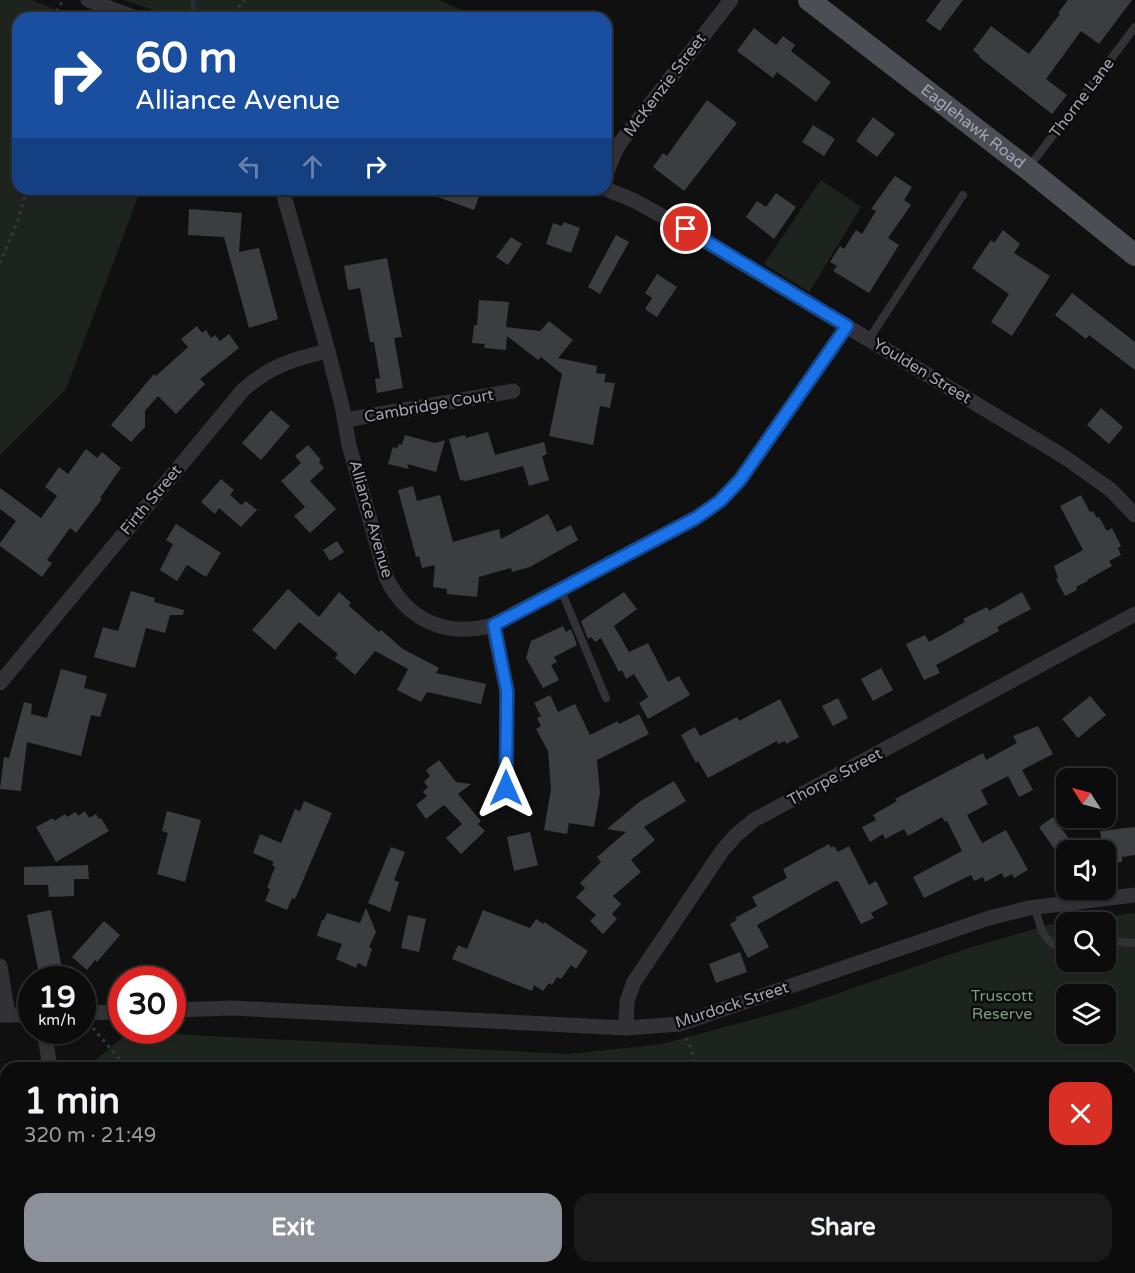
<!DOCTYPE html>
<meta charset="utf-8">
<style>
:root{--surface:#0c0c0d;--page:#1a1a1b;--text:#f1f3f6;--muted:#9a9b9d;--line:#2c2c2e;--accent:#8c9099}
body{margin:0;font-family:"Varela Round",sans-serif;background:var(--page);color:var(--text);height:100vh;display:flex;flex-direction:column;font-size:22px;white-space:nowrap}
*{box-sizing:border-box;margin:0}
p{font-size:20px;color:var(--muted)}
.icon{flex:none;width:33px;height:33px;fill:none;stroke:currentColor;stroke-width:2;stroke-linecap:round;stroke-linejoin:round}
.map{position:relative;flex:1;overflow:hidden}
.panel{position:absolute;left:0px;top:1062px;width:1136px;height:212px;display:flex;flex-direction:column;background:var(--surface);border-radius:18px 18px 0 0;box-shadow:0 2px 4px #0004,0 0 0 2px var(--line)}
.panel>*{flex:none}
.top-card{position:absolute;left:12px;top:12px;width:600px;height:183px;border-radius:18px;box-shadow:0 2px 4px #0004,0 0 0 2px var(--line);background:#1a4fa0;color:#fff;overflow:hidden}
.needle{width:39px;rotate:306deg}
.tools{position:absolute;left:1056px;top:768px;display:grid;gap:12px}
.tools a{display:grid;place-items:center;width:60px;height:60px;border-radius:12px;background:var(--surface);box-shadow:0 2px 4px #0004,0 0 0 2px var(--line);font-size:30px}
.speed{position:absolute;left:18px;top:966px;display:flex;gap:12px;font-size:30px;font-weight:700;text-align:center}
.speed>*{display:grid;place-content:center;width:78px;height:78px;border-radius:50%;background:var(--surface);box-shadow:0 2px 4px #0004,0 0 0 2px var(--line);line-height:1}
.speed small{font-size:15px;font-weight:400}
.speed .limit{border:9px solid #d22;background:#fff;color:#111}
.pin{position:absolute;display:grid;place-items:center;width:51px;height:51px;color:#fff;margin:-26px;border:3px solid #fff;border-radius:50%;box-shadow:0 2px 6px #0007}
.me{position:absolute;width:66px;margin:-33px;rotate:0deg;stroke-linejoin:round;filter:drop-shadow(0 0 4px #0008)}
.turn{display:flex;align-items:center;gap:21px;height:126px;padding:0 24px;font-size:27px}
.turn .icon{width:78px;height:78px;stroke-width:2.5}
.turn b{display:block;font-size:42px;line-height:51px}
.lanes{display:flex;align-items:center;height:57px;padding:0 24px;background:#0003;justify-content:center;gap:30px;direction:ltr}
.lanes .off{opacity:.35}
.round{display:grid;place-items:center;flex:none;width:63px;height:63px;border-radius:18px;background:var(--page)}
.summary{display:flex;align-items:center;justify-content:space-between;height:102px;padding:0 24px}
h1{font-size:36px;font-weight:800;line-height:45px}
.action{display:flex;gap:12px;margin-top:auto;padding:12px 24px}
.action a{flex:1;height:69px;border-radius:18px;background:var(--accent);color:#fff;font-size:24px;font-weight:800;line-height:69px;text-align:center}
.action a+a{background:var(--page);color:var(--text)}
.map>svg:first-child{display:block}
.green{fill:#1d241e;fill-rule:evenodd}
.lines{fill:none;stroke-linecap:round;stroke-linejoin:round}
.stream{stroke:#292e36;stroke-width:5}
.building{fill:#3c3d41}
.path{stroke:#37383d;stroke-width:3;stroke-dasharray:3 4.5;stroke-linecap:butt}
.service{stroke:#313136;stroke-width:8}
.minor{stroke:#313136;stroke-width:15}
.primary{stroke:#4d4e55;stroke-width:22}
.route-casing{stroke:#114b97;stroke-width:15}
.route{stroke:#1a73e8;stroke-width:10}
.labels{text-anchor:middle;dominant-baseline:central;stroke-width:5;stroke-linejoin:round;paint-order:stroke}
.street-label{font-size:16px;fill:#a2a4b2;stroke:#0b0b0c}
.park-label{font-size:16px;fill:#799d81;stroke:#0b0b0c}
</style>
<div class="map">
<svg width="1135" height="1273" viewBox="0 0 1135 1273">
<rect width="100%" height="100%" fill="#101011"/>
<g class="green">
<path d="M0,0H32L76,18H18V189H141L66,389L0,455Z"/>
<path d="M124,0H439L479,18H177Z"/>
<path d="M821,180L861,207L809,292L764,264Z"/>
<path d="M1135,913V1273H107L105,1268H1130V1068H86L129,1032L569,1054L662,1044L795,1008L969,948L1052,924ZM1066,922H1106V962H1066ZM1066,994H1106V1034H1066Z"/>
</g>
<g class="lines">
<path class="stream" d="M193,0V8"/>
</g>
<g class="building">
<path d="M941,0H963L940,31L926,21Z"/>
<path d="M1068,0H1132L1099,44L1081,31L1046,79L1067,95L1052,114L979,57L980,56L973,50L991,26L1029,54L1060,14L1058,13Z"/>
<path d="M754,28L776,45L783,36L795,45L791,51L831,82L816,102L777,72L773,78L737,51Z"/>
<path d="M707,100L737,123L684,191L653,167L663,153L667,156Z"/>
<path d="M873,117L895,134L877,157L856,141Z"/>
<path d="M813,125L835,139L824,156L802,142Z"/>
<path d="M895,176L912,187L904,200L911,205L888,238L899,245L869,293L833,271L837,266L830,262L840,246L844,249L856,230L862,234L876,211L871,209Z"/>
<path d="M421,189H482L474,210L421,191Z"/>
<path d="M776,193L796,207L774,239L746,217L757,201L766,207Z"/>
<path d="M189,209L242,213L239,252L259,248L278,319L249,328L224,237L188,235Z"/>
<path d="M564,222L580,228L571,253L546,244L553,223L562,226Z"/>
<path d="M1003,230L1020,244L1014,253L1050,276L1012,336L991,322L1009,294L972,268L991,240L994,243Z"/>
<path d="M616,235L629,242L600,294L588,287Z"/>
<path d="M511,237L522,244L508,265L496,257Z"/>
<path d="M387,258L402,337L394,338L403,388L377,393L375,379L380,378L374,342H370L360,288L348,290L344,266Z"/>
<path d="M657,274L677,287L657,317L645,309L652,298L645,293Z"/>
<path d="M1072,293L1135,342V370L1089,335L1086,339L1055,315Z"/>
<path d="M479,300L509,302L506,327L540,331L549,321L573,340L558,358L597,366L596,373L606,374L604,382L615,383L610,408L600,406L593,445L549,436L562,374L541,357L538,360L507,336L506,350L484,348L485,344L472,343L474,325H477Z"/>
<path d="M197,326L202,333L206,330L211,338L215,335L220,341L229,334L239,348L200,379L205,384L176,414L158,396L145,411V427L131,442L111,425L154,374L156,376L188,347L181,339Z"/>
<path d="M1101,408L1123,427L1109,444L1087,425Z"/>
<path d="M271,410L290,426L261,460L242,443Z"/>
<path d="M488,432L495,455L544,442L547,454L542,456L549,480L529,486L523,466L466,481L460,480L449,439L465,435L466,438Z"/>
<path d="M405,435L435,443L445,440L436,472L407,464L409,469L388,464L393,447L397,448L399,444L402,445Z"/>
<path d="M308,445L321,460L319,462L324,468L310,481L336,509L310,533L294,516L305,507L281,481L301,463L295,456Z"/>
<path d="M86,449L97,458L102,452L121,468L100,498L102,499L76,533L70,528L47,560L52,563L42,577L0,546V543L16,521L0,509V488L41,518L57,496L45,487L59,467L68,474Z"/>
<path d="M221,479L234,490L230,495L241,505L246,501L257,510L241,527L219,508L215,514L201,502Z"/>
<path d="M413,486L417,501L440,495L453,542L499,529L501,539L548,514L557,532L571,525L578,540L530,567L512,572L511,568L479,577L477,597L447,594V589L433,587L435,565L422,568L419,556L416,557L398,490Z"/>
<path d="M1081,495L1090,512L1093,511L1097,518L1099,517L1107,531L1112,528L1121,546L1118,548L1121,555L1109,561L1112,566L1087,580L1088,581L1076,587L1077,590L1065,596L1056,579L1058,578L1054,566L1083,550L1060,506Z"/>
<path d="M176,524L221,553L206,577L187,565L177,581L160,570L173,544L166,540Z"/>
<path d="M337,541L344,552L330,561L323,550Z"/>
<path d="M288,589L319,617L339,592L351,603L349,606L379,632L381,630L403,649L439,668L436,673L486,684L481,704L427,692L421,702L397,690L408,669L375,651L355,675L335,658L338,654L299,622L275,650L252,630Z"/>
<path d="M131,591L155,598L154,602L184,610L183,615H170L165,633L146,628L135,668L94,657L103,627L118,631Z"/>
<path d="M624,592L637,609L614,626L629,652L648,643L668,682L679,676L690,695L648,719L639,703L648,697L634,674L626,679L622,670L619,672L601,638L595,642L591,637L588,639L581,621Z"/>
<path d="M1022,592L1031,609L997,627L999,631L936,665L940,673L924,680L906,644L925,635L929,642L965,622L963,619L987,607L989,611Z"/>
<path d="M563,626L566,632L571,629L577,645L554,657L557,662L551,665L559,680L543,688L526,658L531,641Z"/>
<path d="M881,668L893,690L873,701L861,679Z"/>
<path d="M61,669L87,676L84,688L107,694L100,717L91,715L81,756L27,742L21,791L0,789L4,757L9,758L24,702L32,704L31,714L47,718Z"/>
<path d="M550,695L558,712L575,704L590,735L618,721L619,724L639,714L649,734L597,760L600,793L594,827L569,823L567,834L544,830L551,789L548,751L536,729L541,726L537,718L541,716L534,703Z"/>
<path d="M1090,696L1106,715L1078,738L1062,719Z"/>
<path d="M838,698L848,718L833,726L822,706Z"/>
<path d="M780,699L799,737L786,744L785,741L778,744L777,741L708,778L698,761L696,763L681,735L695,727L700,736L737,717L739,721Z"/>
<path d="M1038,726L1053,754L1022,770L1033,790L1019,797L1008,776L981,790L988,804L967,815L982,843L1006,830L1028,870L1014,878L1012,874L1004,878L1002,873L985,882L983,877L974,881L971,875L924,898L913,877L962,851L947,821L945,822L942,817L908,836L904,829L885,839L883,834L870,842L862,827L876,820L873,815L897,801L895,799L983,753L986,760L1017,743L1013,736Z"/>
<path d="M439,760L456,782L471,784L458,794L481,821L478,824L485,831L461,854L446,838L462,824L444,805L426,819L416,805L427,796L423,792L428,787L424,782L430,776L426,770Z"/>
<path d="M674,781L686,801L644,827L655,840L631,860L641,872L613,896L621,904L612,914L617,919L603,934L590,921L596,915L576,897L585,888L580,883L601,862L597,857L626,832L607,829L639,802Z"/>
<path d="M304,801L332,813L295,899L292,898L287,910L265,901L270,889L267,888L275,867L272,865L274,862L253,853L260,834L281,843L295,809L300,811Z"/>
<path d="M85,811L89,818L96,814L99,819L101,818L109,831L56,862L36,827L53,818L54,821L65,814L67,817L76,812L78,816Z"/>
<path d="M167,811L201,820L185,882L157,874L168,833L162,831Z"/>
<path d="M1053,817L1070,840L1055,850L1039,827Z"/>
<path d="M1135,827V855L1122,857V862L1106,864V850H1103L1100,831Z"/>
<path d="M530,832L538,865L514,871L507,837Z"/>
<path d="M829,844L831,848L834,846L838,852L849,846L869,885L876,881L888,904L871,913L874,918L861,924L838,881H835L757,925L769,947L748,958L730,924L737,920L735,918L757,906L752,897L787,878L783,869Z"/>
<path d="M391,847L405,852L394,880L399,882L390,912L368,903Z"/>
<path d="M88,865L89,879H74V896L49,897L48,885H24V867Z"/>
<path d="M366,908L376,932L369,947L372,949L366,967L358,963L356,968L336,959L342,944L317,936L322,920H324L327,913L360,923Z"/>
<path d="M51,910L62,969L39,974L27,915Z"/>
<path d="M483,910L530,928L536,919L543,924L544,922L588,951L576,969L571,965L561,979L557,977L552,985L549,983L543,991L534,985L532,991L452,959L458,945L467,949Z"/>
<path d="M408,915L426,919L419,952L401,948Z"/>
<path d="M104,921L120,935L97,962L95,960L87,970L72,957Z"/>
<path d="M740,952L747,972L716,983L709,964Z"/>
</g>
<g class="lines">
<g class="path">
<path d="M53,18L63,0"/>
<path d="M228,18L245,0"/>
<path d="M0,263L18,220L27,189"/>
<path d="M93,1028L127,1068"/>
<path d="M686,1038L692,1050L694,1068"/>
<path d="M194,1268L200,1273"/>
<path d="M792,1268L823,1273"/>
<path d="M840,1268V1273"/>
<path d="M329,1273L376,1268"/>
</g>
<g class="service">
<path d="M1029,167L1135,27"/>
<path d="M869,339L963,195"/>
<path d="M561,590L606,698"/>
<path d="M1035,908C1040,927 1044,946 1066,949"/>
<path d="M1106,941L1135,943"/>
<path d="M501,1273L503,1268"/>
</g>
<g class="minor">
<path d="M88,0L136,18"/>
<path d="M606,174L615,152L620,143L731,0"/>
<path d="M282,189L328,351L342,406L349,445L386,577C407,621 447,638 493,625L696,518L720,501L740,480L847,326"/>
<path d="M606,189L635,201L673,222L1063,456L1111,490L1135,515"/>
<path d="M345,420L513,391"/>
<path d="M493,625L507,691L506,788"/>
<path d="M0,683L243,390C270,366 293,359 328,351"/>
<path d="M0,966L8,1015"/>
<path d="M172,1010L232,1008L626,1028L680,1024L989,918L1029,908L1135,895"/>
<path d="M82,1013L122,1012"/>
<path d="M0,1015H32"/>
<path d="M626,1028L627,1001L634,982L722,851L736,835L754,820L1135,614"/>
<path d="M44,1030L50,1068"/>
<path d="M87,1268L89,1273"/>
</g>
<path class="primary" id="s1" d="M809,0L1028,169L1135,255"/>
</g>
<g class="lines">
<defs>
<path id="route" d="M506,788L507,691L494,625L696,518L720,501L740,480L847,326L686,229"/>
</defs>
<use href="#route" class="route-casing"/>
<use href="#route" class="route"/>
</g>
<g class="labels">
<g class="street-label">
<text transform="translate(665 85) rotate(-53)">McKenzie Street</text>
<text transform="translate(1082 98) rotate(-53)">Thorne Lane</text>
<text stroke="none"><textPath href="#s1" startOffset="207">Eaglehawk Road</textPath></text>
<text transform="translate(922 371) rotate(31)">Youlden Street</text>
<text transform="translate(429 406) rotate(-10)">Cambridge Court</text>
<text transform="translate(151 500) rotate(-50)">Firth Street</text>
<text transform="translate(371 519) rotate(74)">Alliance Avenue</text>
<text transform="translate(835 777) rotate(-28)">Thorpe Street</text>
<text transform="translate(732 1005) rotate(-18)">Murdock Street</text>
</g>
<g class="park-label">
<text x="1002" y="996">Truscott<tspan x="1002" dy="18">Reserve</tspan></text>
</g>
</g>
</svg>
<div class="tools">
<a><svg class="needle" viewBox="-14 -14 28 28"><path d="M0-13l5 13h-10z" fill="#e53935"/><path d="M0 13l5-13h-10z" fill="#9a9b9d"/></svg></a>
<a><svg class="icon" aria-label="sound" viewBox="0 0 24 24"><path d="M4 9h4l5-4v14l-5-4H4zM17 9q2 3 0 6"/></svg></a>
<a><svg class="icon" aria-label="search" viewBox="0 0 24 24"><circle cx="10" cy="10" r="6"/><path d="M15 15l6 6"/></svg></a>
<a><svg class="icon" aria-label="layers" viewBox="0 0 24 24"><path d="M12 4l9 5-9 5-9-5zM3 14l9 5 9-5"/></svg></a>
</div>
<div class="speed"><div>19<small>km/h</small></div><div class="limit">30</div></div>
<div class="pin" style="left:686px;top:229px;background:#d93025"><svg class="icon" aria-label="arrive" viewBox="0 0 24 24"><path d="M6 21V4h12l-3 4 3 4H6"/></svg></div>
<svg class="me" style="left:506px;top:788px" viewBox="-20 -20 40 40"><path d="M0-17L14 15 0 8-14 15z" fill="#1a73e8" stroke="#fff" stroke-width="4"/></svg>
<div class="top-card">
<div class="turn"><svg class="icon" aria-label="right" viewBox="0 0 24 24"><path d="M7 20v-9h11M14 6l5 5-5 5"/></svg><div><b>60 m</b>Alliance Avenue</div></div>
<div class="lanes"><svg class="icon off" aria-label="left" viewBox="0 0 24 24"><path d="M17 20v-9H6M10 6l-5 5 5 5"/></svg><svg class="icon off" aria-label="ahead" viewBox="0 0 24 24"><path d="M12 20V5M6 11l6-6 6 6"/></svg><svg class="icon" aria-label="right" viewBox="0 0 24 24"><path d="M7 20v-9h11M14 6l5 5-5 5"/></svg></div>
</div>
<section class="panel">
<div class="summary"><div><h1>1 min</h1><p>320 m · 21:49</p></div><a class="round" style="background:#d93025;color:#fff"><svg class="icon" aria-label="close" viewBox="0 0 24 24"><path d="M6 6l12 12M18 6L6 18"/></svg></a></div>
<div class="action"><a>Exit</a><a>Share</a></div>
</section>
</div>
